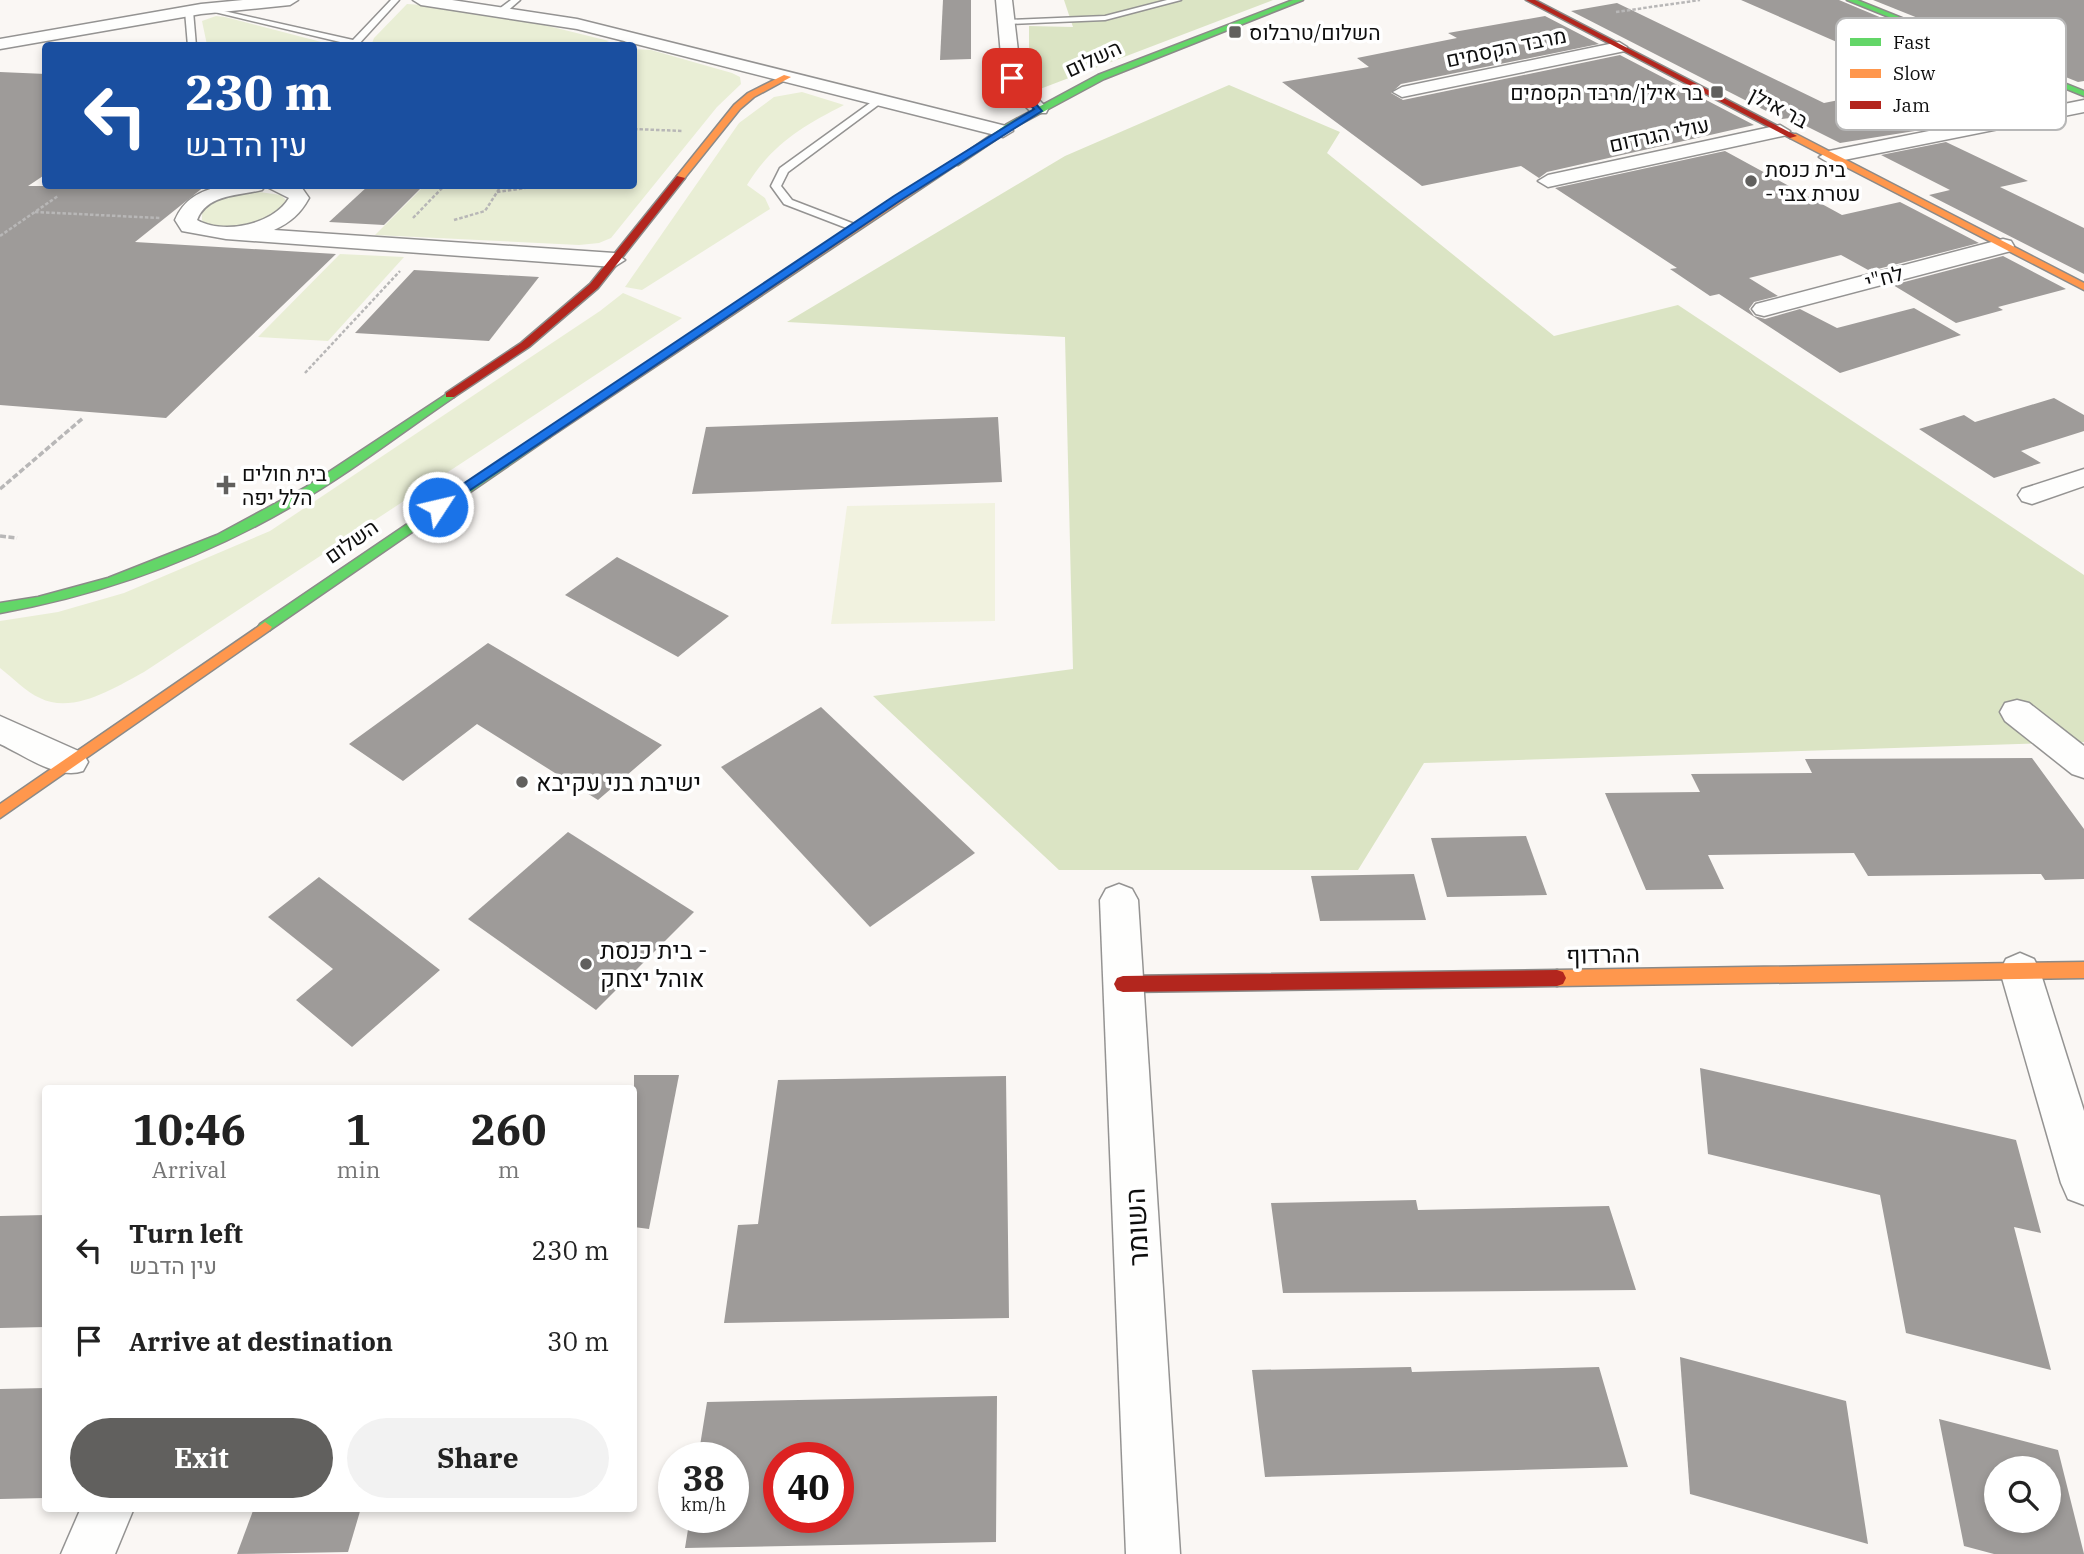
<!DOCTYPE html>
<meta charset="utf-8">
<style>
:root{--surface:#fff;--page:#f2f2f2;--text:#222;--muted:#767676;--accent:#61605e}
body{margin:0;font-family:"IBM Plex Serif",Heebo,serif;background:var(--page);color:var(--text);height:100vh;display:flex;flex-direction:column;font-size:26px;white-space:nowrap}
*{box-sizing:border-box;margin:0}
p{font-size:23px;color:var(--muted)}
.icon{flex:none;width:38px;height:38px;fill:none;stroke:currentColor;stroke-width:2;stroke-linecap:round;stroke-linejoin:round}
.map{position:relative;flex:1;overflow:hidden}
.panel{position:absolute;left:42px;top:1085px;width:595px;height:427px;display:flex;flex-direction:column;background:var(--surface);border-radius:7px;box-shadow:0 4px 10px #0003}
.panel>*{flex:none}
.banner{position:absolute;left:42px;top:42px;width:595px;height:147px;border-radius:7px;box-shadow:0 4px 10px #0003;background:#1a4fa0;color:#fff;overflow:hidden}
.buttons{position:absolute;left:1984px;top:1456px;display:grid;gap:14px}
.buttons a{display:grid;place-items:center;width:77px;height:77px;border-radius:50%;background:var(--surface);box-shadow:0 4px 10px #0003;font-size:35px}
.speed{position:absolute;left:658px;top:1442px;display:flex;gap:14px;font-size:35px;font-weight:700;text-align:center}
.speed>*{display:grid;place-content:center;width:91px;height:91px;border-radius:50%;background:var(--surface);box-shadow:0 4px 10px #0003;line-height:1}
.speed small{font-size:18px;font-weight:400}
.speed .limit{border:10px solid #d22;background:#fff;color:#111}
.pin{position:absolute;display:grid;place-items:center;width:60px;height:60px;color:#fff;margin:-30px;border-radius:14px;box-shadow:0 4px 10px #0006}
.me{position:absolute;width:77px;margin:-38px;rotate:55deg;stroke-linejoin:round;filter:drop-shadow(0 0 5px #0008)}
.turn{display:flex;align-items:center;gap:24px;height:147px;padding:0 28px;font-size:32px}
.turn .icon{width:91px;height:91px;stroke-width:2.5}
.turn b{display:block;font-size:49px;line-height:60px}
.eta{display:flex;justify-content:space-evenly;align-items:center;height:119px;text-align:center}
.eta b{font-size:42px;font-weight:700;line-height:49px}
.button{display:flex;gap:14px;margin-top:auto;padding:14px 28px}
.button a{flex:1;height:80px;border-radius:42px;background:var(--accent);color:#fff;font-size:28px;font-weight:700;line-height:80px;text-align:center}
.button a+a{background:var(--page);color:var(--text)}
ul{padding:0;list-style:none}
li{display:flex;align-items:center;gap:21px;height:91px;padding:0 28px}
li div{flex:1}
li b{display:block;font-size:26px}
li em{font-style:normal}
.map>svg:first-child{display:block}
.green{fill:#e9eed5}
.forest{fill:#dbe4c4}
.pitch{fill:#f1f2df}
.building{fill:#9e9b99;fill-rule:evenodd}
.lines{fill:none;stroke-linecap:round;stroke-linejoin:round}
.lane-casing{stroke:#949392;stroke-width:3}
.street-casing{stroke:#949392;stroke-width:3}
.fast-casing{stroke:#8b8a88;stroke-width:3}
.slow-casing{stroke:#8b8a88;stroke-width:3}
.jam-casing{stroke:#8b8a88;stroke-width:3}
.path-far1{stroke:#b8b7b7;stroke-width:2.5;stroke-dasharray:3.5 2;stroke-linecap:butt}
.path{stroke:#b8b7b7;stroke-width:3.5;stroke-dasharray:6 2.5;stroke-linecap:butt}
.lane{fill:#fefefd;fill-rule:evenodd}
.street{fill:#fefefd;fill-rule:evenodd}
.fast{fill:#63d668;fill-rule:evenodd}
.slow{fill:#ff974d;fill-rule:evenodd}
.jam{fill:#b3261e;fill-rule:evenodd}
.route{fill:#1a73e8;stroke:#114b97;stroke-width:2}
.poi-dot{fill:#61605e;stroke:#fff;stroke-width:2.5}
.labels{text-anchor:middle;dominant-baseline:central;stroke-width:7;stroke-linejoin:round;paint-order:stroke}
.far-poi-label{font-size:21px;fill:#0e0e0e;stroke:#fff;text-anchor:start}
.far-street-label{font-size:21px;fill:#0e0e0e;stroke:#fff}
.poi-label{font-size:24px;fill:#0e0e0e;stroke:#fff;text-anchor:start}
.street-label{font-size:24px;fill:#0e0e0e;stroke:#fff}
.near-street-label{font-size:28px;fill:#0e0e0e;stroke:#fff}
.key{fill:#fff;stroke:#b7b7b7;stroke-width:2}
.key-label{font-size:19px;fill:#0e0e0e}
</style>
<div class="map">
<svg width="2084" height="1554" viewBox="0 0 2084 1554">
<rect width="100%" height="100%" fill="#faf7f4"/>
<g class="green">
<path d="M407,4L454,7L516,18L609,41L598,46H371L374,38Z"/>
<path d="M216,16L225,17L333,45H207L202,21Z"/>
<path d="M634,49L651,50L732,73L740,77L741,84L717,107L611,238L599,243L579,245L375,235L424,186H634Z"/>
<path d="M802,92L844,105C803,126 772,144 747,185L765,198L770,209L642,290L625,287L739,123L774,97Z"/>
<path d="M252,191L281,195L286,200L284,206C264,224 226,235 202,221V210L223,197Z"/>
<path d="M340,254L404,257L328,341L258,337Z"/>
<path d="M623,293L682,318L144,672C116,687 73,715 40,698C26,692 13,678 0,668V621L58,612L124,593L270,531L600,311Z"/>
</g>
<g class="forest">
<path d="M1064,0H1273L1040,89L1029,55V26L1073,27Z"/>
<path d="M1229,85L1340,132L1327,153L1554,336L1678,305L2084,575V742L1424,763L1358,870H1059L873,696L1073,669L1065,337L787,322L1065,156Z"/>
</g>
<path class="pitch" d="M995,503V621L831,624L847,506Z"/>
<g class="building">
<path d="M943,0H971V59L940,60Z"/>
<path d="M1741,0H1839L2051,89L1939,115L1952,121L1917,128L1921,130L1840,143L1790,118L1782,119L1571,11L1617,3L1824,103L1928,82Z"/>
<path d="M1873,0H2084V81L2078,82Z"/>
<path d="M1545,16L1599,44L1401,84L1391,93L1403,100L1620,55L1754,125L1547,172L1539,178L1521,166L1422,186L1282,82L1369,67L1357,58L1457,38L1448,33Z"/>
<path d="M0,72L46,74V174L28,186H205L135,242L336,254L166,418L0,405Z"/>
<path d="M1946,142L2028,181L2000,187L2084,228V274L1929,195L1950,190L1881,155Z"/>
<path d="M1725,151L1842,215L1900,202L1979,243L1870,271L1841,255L1749,278L1778,296L1754,302L1749,309L1754,316L1765,319L1800,309L1837,328L1914,308L1961,335L1840,373L1719,294L1710,296L1670,269L1677,268L1555,188Z"/>
<path d="M368,186H423L384,225L329,222Z"/>
<path d="M2003,256L2066,289L1998,307L2003,310L1956,323L1893,285Z"/>
<path d="M414,270L539,277L489,341L355,333Z"/>
<path d="M2054,398L2084,415V431L2021,451L2041,463L1994,478L1919,429L1964,415L1975,422Z"/>
<path d="M998,417L1002,482L692,494L706,427Z"/>
<path d="M617,557L729,616L678,657L565,595Z"/>
<path d="M488,643L542,675L662,745L598,800L477,724L403,781L349,744Z"/>
<path d="M821,707L975,853L870,927L721,767Z"/>
<path d="M2032,758L2084,829V879L2045,880L2041,874L1868,876L1854,853L1708,855L1724,889L1646,890L1605,793L1700,792L1691,774L1812,773L1805,759Z"/>
<path d="M568,832L694,912L596,1010L468,919Z"/>
<path d="M1526,836L1547,895L1447,897L1431,838Z"/>
<path d="M1414,874L1426,920L1320,921L1311,876Z"/>
<path d="M319,877L440,970L352,1047L296,1000L333,969L268,917Z"/>
<path d="M1700,1068L2016,1140L2041,1233L2014,1227L2051,1370L1906,1333L1880,1195L1708,1154Z"/>
<path d="M634,1075H679L649,1229L634,1227Z"/>
<path d="M1006,1076L1009,1318L724,1323L738,1225L758,1224L778,1080Z"/>
<path d="M1416,1200L1418,1210L1609,1206L1636,1290L1283,1293L1271,1203Z"/>
<path d="M46,1215V1327L0,1328V1216Z"/>
<path d="M1680,1357L1846,1401L1868,1544L1690,1494Z"/>
<path d="M1411,1367L1412,1372L1599,1367L1628,1467L1265,1477L1252,1370Z"/>
<path d="M46,1388V1498L0,1499V1389Z"/>
<path d="M997,1396L996,1542L685,1548L690,1517H733V1458H698L707,1402ZM779,1458H838V1517H779Z"/>
<path d="M1939,1419L2058,1450L2084,1554H1994L1964,1546ZM1997,1468H2049V1521H1997Z"/>
<path d="M254,1508H361L348,1552L237,1554Z"/>
</g>
<g class="lines">
<defs>
<g id="lane">
<path d="M391,0H399L357,46L202,9L206,7L353,40Z"/>
<path d="M511,0H520L505,13H499V9Z"/>
<path d="M1167,0H1181L1105,20L1008,24L1004,22L1008,20L1105,16Z"/>
<path d="M189,9L193,11L196,46H188L185,11Z"/>
<path d="M640,37L643,42L617,46L618,44Z"/>
<path d="M877,98L885,100L788,172L781,186L792,200L857,225V229H849L784,204L771,186L780,168Z"/>
</g>
<g id="street">
<path d="M243,0H298L290,5L201,14L0,49V39L201,4Z"/>
<path d="M413,0H452L577,19L1010,127L1013,131L1003,137L577,29L421,5Z"/>
<path d="M996,0H1012L1021,77L1024,85L1048,109L1046,113H1032L1010,91L1003,77Z"/>
<path d="M1619,42L1627,47L1625,51L1402,97L1393,92L1402,87Z"/>
<path d="M2084,100V112L1829,163L1819,157L1829,151Z"/>
<path d="M1780,125L1790,131L1787,135L1548,187L1538,181L1548,175Z"/>
<path d="M221,186L302,188L309,198C300,214 291,222 274,230L614,253L625,260L614,267L226,239L182,231L175,220C184,199 200,191 221,186ZM265,186L289,198C273,225 223,235 197,220C207,194 239,196 262,190Z"/>
<path d="M2003,239L2011,241L2014,246L2011,251L1764,316L1756,314L1752,309L1756,304Z"/>
<path d="M2084,469V486L2032,504L2022,501L2018,495L2022,489Z"/>
<path d="M2017,700L2029,703L2084,746V778L2072,774L2005,721L2000,712L2005,703Z"/>
<path d="M0,716L83,753L88,762L83,771C57,780 24,755 0,744Z"/>
<path d="M1119,884L1132,889L1138,900L1180,1554H1126L1100,900L1106,889Z"/>
<path d="M2020,953L2034,959L2040,971L2084,1111V1205L2068,1199L2061,1183L2000,971L2006,959Z"/>
<path d="M81,1508H134L115,1554H61Z"/>
</g>
<g id="fast">
<path d="M1293,0H1303L1104,79L1013,128L958,165L951,163L1007,124L1098,75Z"/>
<path d="M1847,0H1857L2084,91V96Z"/>
<path d="M450,392L456,395L454,397C401,433 350,473 294,505C203,558 105,594 0,613V603L38,597L108,578L217,535L306,487Z"/>
<path d="M546,430L550,431V437L270,630H260L258,627L260,624Z"/>
</g>
<g id="slow">
<path d="M784,75L791,77L754,97L740,109L683,180H677V176L734,105L748,93Z"/>
<path d="M1790,134H1796L2084,283V290L1790,138Z"/>
<path d="M952,161L959,163L550,437L546,438L540,434Z"/>
<path d="M265,622L272,627L270,630L0,818V804Z"/>
<path d="M2084,962V978L1557,986L1551,984L1548,978L1551,972L1557,970Z"/>
</g>
<g id="jam">
<path d="M1526,0H1535L1797,136L1790,138Z"/>
<path d="M677,176L685,178L598,288L529,347L454,397H446V393L521,343L590,284Z"/>
<path d="M1557,970L1563,972L1566,978L1563,984L1557,986L1123,992L1117,990L1114,984L1117,978L1123,976Z"/>
</g>
</defs>
<use href="#lane" class="lane-casing"/>
<use href="#street" class="street-casing"/>
<use href="#fast" class="fast-casing"/>
<use href="#slow" class="slow-casing"/>
<use href="#jam" class="jam-casing"/>
<g class="path-far1">
<path d="M1616,12L1700,0"/>
<path d="M634,129L682,131"/>
<path d="M497,192L539,186"/>
<path d="M35,212L160,218"/>
<path d="M413,218L444,186"/>
<path d="M454,220L485,211L501,186"/>
<path d="M0,236L58,196"/>
<path d="M305,373L400,271"/>
</g>
<g class="path">
<path d="M0,489L83,418"/>
<path d="M0,536L17,538"/>
</g>
<use href="#lane" class="lane"/>
<use href="#street" class="street"/>
<use href="#fast" class="fast"/>
<use href="#slow" class="slow"/>
<use href="#jam" class="jam"/>
</g>
<path class="route" d="M1012,75L1042,111L901,200L442,509H433V504L894,196L1034,109L1013,88L1008,78Z"/>
<g class="poi-dot">
<rect x="1228" y="25" width="14" height="14" rx="3.5"/>
<rect x="1710" y="85" width="14" height="14" rx="3.5"/>
<circle cx="1751" cy="181" r="7"/>
<path d="M222.5 474.5h7v7h7v7h-7v7h-7v-7h-7v-7h7z"/>
<circle cx="522" cy="782" r="7"/>
<circle cx="586" cy="964" r="7"/>
</g>
<g class="labels">
<g class="far-poi-label">
<text x="1249" y="32">השלום/טרבלוס</text>
<text x="1703" y="92" text-anchor="end">בר אילן/מרבד הקסמים</text>
<text x="1765" y="169">בית כנסת<tspan x="1765" dy="24">- עטרת צבי</tspan></text>
<text x="242" y="473">בית חולים<tspan x="242" dy="24">הלל יפה</tspan></text>
</g>
<g class="far-street-label">
<text transform="translate(1506 47) rotate(-12)">מרבד הקסמים</text>
<text transform="translate(1093 58) rotate(-25)">השלום</text>
<text transform="translate(1779 107) rotate(28)">בר אילן</text>
<text transform="translate(1659 134) rotate(-12)">עולי הגרדום</text>
<text transform="translate(1884 277) rotate(-15)">לח"י</text>
<text transform="translate(351 541) rotate(-35)">השלום</text>
</g>
<g class="poi-label">
<text x="536" y="782">ישיבת בני עקיבא</text>
<text x="600" y="950">בית כנסת -<tspan x="600" dy="28">אוהל יצחק</tspan></text>
</g>
<g class="street-label">
<text transform="translate(1603 954) rotate(-1)">ההרדוף</text>
</g>
<g class="near-street-label">
<text transform="translate(1136 1227) rotate(-93)">השומר</text>
</g>
</g>
<rect x="1836" y="18" width="230" height="112" rx="10" class="key"/>
<rect x="1850" y="38" width="31" height="8" fill="#63d668"/>
<rect x="1850" y="69" width="31" height="9" fill="#ff974d"/>
<rect x="1850" y="101" width="31" height="8" fill="#b3261e"/>
<g class="key-label">
<text x="1893" y="49">Fast</text>
<text x="1893" y="80">Slow</text>
<text x="1893" y="112">Jam</text>
</g>
</svg>
<div class="buttons">
<a><svg class="icon" aria-label="search" viewBox="0 0 24 24"><circle cx="10" cy="10" r="6"/><path d="M15 15l6 6"/></svg></a>
</div>
<div class="speed"><div>38<small>km/h</small></div><div class="limit">40</div></div>
<div class="pin" style="left:1012px;top:78px;background:#d93025"><svg class="icon" aria-label="arrive" viewBox="0 0 24 24"><path d="M6 21V4h12l-3 4 3 4H6"/></svg></div>
<svg class="me" style="left:438px;top:507px" viewBox="-20 -20 40 40"><circle r="17" fill="#1a73e8" stroke="#fff" stroke-width="3"/><path d="M0-11L8 9 0 5-8 9z" fill="#fff"/></svg>
<div class="banner">
<div class="turn"><svg class="icon" aria-label="left" viewBox="0 0 24 24"><path d="M17 20v-9H6M10 6l-5 5 5 5"/></svg><div><b>230 m</b>עין הדבש</div></div>
</div>
<section class="panel">
<div class="eta">
<div><b>10:46</b><p>Arrival</p></div>
<div><b>1</b><p>min</p></div>
<div><b>260</b><p>m</p></div>
</div>
<ul>
<li><svg class="icon" aria-label="left" viewBox="0 0 24 24"><path d="M17 20v-9H6M10 6l-5 5 5 5"/></svg><div><b>Turn left</b><p>עין הדבש</p></div><em>230 m</em></li>
<li><svg class="icon" aria-label="arrive" viewBox="0 0 24 24"><path d="M6 21V4h12l-3 4 3 4H6"/></svg><div><b>Arrive at destination</b></div><em>30 m</em></li>
</ul>
<div class="button"><a>Exit</a><a>Share</a></div>
</section>
</div>
